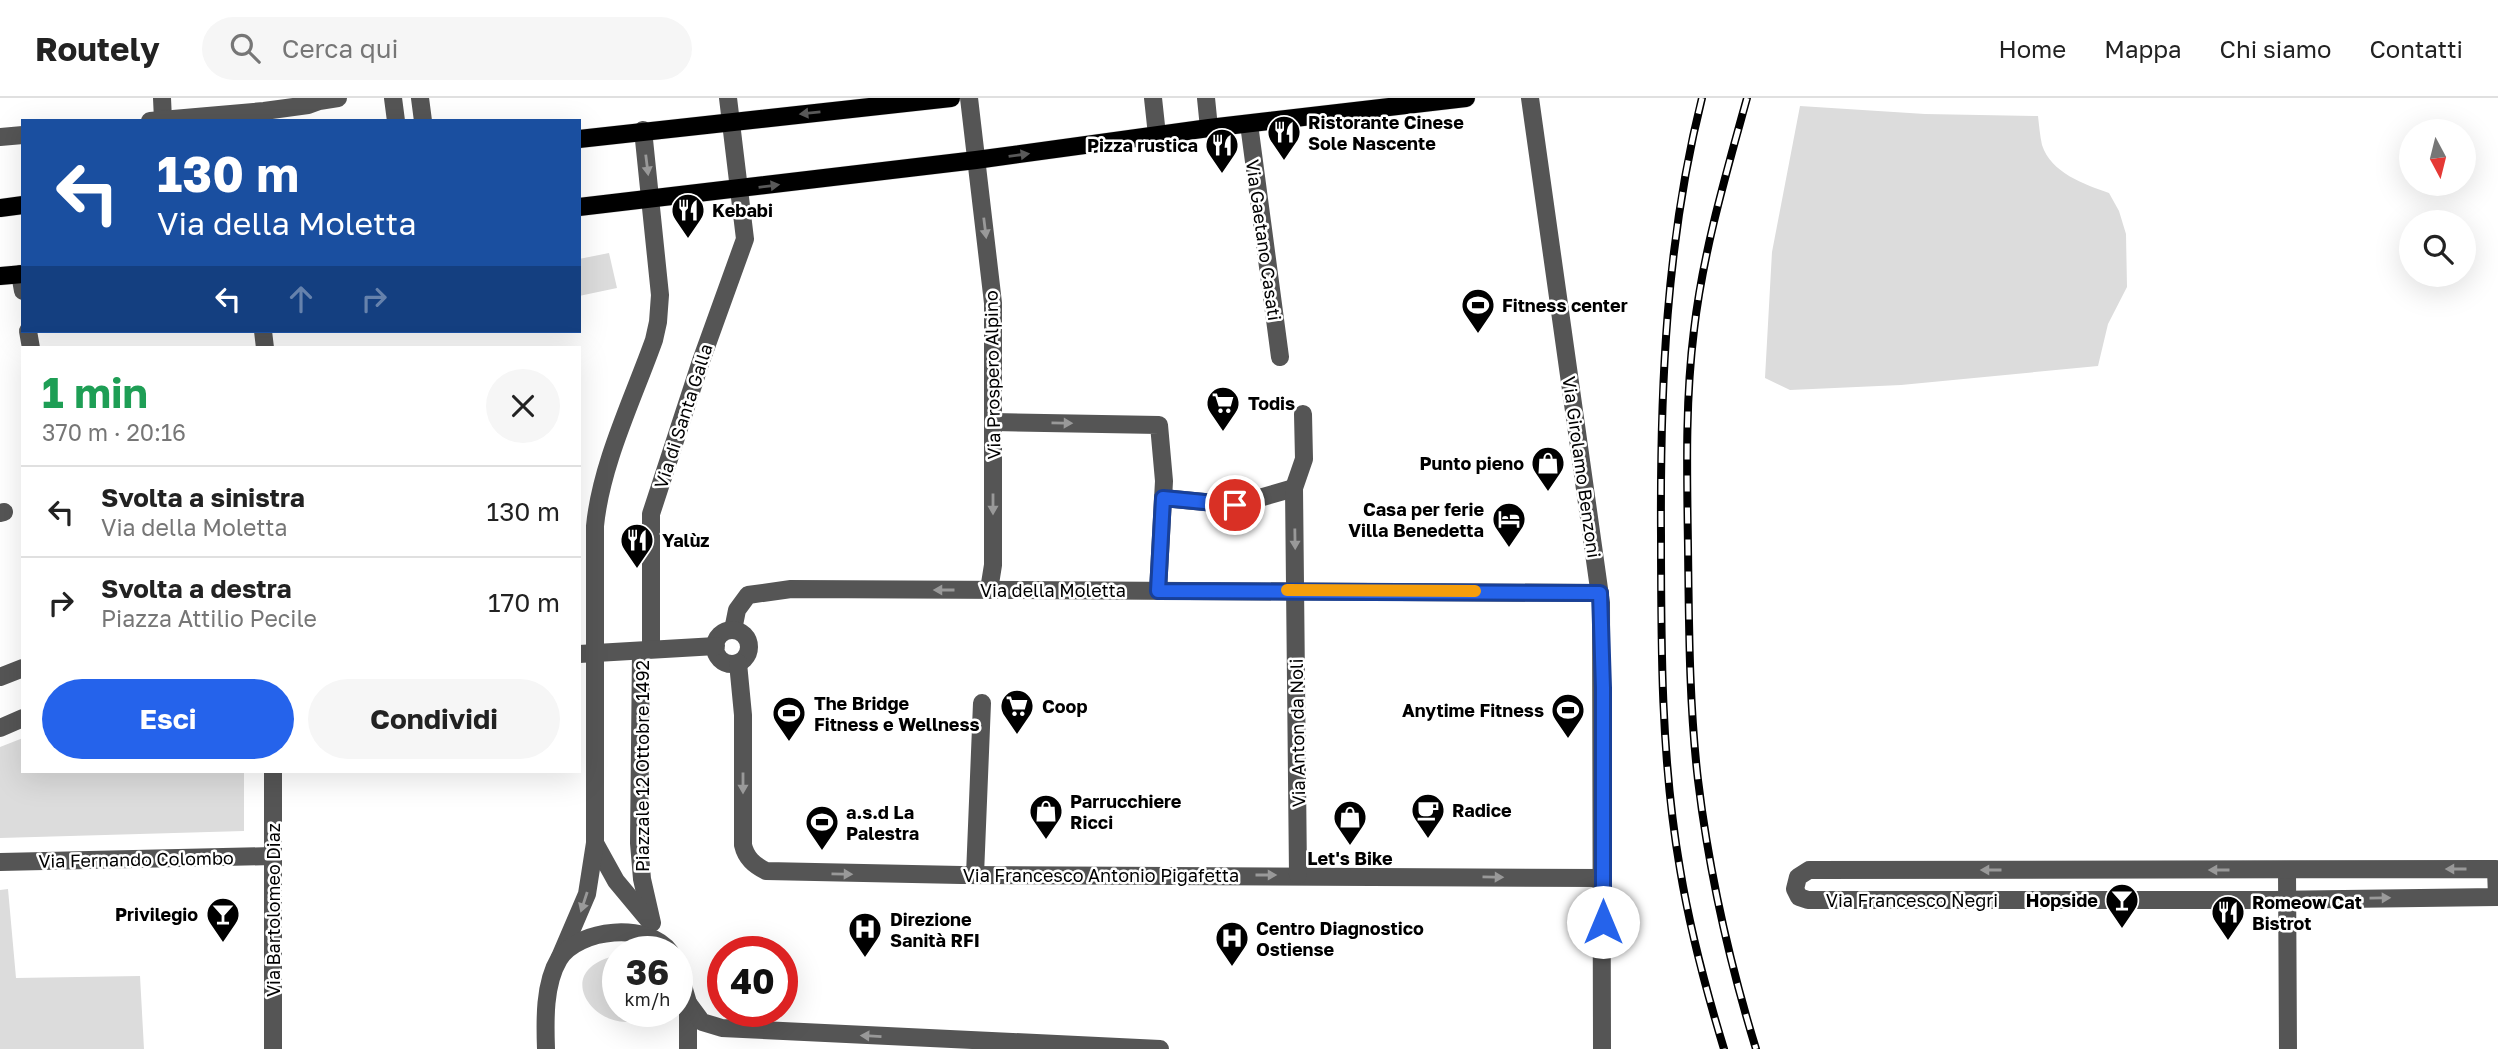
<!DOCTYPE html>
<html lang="it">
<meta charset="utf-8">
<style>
:root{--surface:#fff;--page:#f6f6f6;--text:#222;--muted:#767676;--line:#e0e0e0;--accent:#2563eb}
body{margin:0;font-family:"Golos Text",sans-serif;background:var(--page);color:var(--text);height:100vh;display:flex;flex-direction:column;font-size:26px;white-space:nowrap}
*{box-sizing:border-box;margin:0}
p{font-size:23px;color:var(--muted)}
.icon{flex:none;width:38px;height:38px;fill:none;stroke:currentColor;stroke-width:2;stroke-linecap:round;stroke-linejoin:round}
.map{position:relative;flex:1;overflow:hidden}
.drawer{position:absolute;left:21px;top:248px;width:560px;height:427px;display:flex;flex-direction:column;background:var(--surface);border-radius:0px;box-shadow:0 7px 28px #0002}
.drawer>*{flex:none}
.guide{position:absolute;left:21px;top:21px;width:560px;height:214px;border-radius:0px;box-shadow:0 7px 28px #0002;background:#1a4fa0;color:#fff;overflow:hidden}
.needle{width:46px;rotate:173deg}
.controls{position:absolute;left:2399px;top:21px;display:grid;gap:14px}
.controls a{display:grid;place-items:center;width:77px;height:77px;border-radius:50%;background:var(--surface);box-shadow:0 7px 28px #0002;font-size:35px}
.speed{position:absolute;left:602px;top:838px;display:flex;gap:14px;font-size:35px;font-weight:700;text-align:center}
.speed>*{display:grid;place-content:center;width:91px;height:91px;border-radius:50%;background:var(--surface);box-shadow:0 7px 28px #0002;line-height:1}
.speed small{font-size:18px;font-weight:400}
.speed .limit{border:10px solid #d22;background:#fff;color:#111}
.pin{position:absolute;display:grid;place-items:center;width:60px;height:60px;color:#fff;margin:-30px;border:4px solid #fff;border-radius:50%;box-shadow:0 2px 7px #0007}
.me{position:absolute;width:77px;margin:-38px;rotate:0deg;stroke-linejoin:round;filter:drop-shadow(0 0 5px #0008)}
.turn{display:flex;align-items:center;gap:24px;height:147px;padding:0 21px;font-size:32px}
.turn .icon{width:91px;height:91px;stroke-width:2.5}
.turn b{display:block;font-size:49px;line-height:60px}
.lanes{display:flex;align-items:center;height:66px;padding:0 21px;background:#0003;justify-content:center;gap:35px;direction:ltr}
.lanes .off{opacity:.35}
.round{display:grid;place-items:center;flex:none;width:74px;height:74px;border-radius:37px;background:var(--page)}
.summary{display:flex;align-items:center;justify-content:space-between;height:119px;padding:0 21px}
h1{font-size:42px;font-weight:700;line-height:52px;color:#1e9e55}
.primary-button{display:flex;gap:14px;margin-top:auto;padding:14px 21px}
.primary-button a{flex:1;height:80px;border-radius:42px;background:var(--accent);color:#fff;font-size:28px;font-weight:700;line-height:80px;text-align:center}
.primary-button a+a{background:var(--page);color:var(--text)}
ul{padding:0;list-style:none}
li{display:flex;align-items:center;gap:21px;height:91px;padding:0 21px;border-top:2px solid var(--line)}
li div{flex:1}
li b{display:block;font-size:26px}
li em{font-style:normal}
header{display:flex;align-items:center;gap:42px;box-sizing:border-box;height:98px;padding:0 35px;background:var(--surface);border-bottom:2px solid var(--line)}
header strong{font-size:33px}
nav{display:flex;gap:38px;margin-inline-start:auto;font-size:24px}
.search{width:490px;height:63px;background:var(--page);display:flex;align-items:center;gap:18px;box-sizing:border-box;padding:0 24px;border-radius:38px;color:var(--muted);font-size:26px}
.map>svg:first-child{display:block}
.green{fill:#dcdcdc}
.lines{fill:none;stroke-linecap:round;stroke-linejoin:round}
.major-casing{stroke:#dbdbdb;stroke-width:19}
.minor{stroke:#555;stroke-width:18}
.major{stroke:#000;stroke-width:18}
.rail-casing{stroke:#000;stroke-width:8}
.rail{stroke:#fff;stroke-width:5;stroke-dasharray:16;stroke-linecap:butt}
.oneway{fill:#595959}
.oneway2{fill:#999}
.route-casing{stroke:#184099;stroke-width:18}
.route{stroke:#2563eb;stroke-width:12}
.slow{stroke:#f59e0b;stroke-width:12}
.labels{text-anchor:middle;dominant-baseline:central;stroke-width:5;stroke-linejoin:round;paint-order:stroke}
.poi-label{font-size:18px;font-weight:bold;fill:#000;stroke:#fff;text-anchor:start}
.street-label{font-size:18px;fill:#000;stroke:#fff}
</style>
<header>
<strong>Routely</strong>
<div class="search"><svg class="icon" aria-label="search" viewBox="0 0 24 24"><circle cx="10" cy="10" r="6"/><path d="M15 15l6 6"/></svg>Cerca qui</div>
<nav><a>Home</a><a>Mappa</a><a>Chi siamo</a><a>Contatti</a></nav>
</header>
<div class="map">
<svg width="2498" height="951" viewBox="0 0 2498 951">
<rect width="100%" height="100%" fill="#fff"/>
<g class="green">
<path d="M1800,8L1925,16L2038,18C2039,27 2040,38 2042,47C2051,75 2084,86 2109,95L2119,113L2126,136L2127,189L2108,226L2098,268L1901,287L1790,292L1765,280L1772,154Z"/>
<path d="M609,155L617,190L579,198V161Z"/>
<path d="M23,640V674H244V733L0,740V649Z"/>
<path d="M8,791L16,880L140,878L144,951H0V792Z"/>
<path d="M618,857V914H651C610,951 539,874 618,857Z"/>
</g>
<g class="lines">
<defs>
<g id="major">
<path d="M579,41L951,0"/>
<path d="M579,109L976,62L1209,30L1466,0"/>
<path d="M0,110L23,107"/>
<path d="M0,178L23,176"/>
</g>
</defs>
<use href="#major" class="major-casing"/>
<g class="minor">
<path d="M162,0L163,22"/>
<path d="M393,0L396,23"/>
<path d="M420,0L423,23"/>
<path d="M969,0L993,205V467L989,492"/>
<path d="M1153,0L1157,37"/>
<path d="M1206,0L1209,30"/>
<path d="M1530,0L1601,505L1602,951"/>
<path d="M150,23L264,13L308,7L319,3L338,0"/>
<path d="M1249,26L1280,259"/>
<path d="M0,39L23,37"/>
<path d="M20,176L23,193"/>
<path d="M28,233L31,250"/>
<path d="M263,233L265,250"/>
<path d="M994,324L1159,327L1164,383L1158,493"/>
<path d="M1163,400L1235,407L1294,390"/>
<path d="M0,415L4,414"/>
<path d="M733,532L737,512L748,497L791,491L1600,495"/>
<circle cx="732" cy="549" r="17"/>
<path d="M651,551V416L701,263L745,141L728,0"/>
<path d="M641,553L639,745L642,781L652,825"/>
<path d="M579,556L716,548"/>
<path d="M738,565L743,617V747C746,760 754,767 766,773L961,777L1602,780"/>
<path d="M0,579L23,570"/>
<path d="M0,630L23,620"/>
<path d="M595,745L616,783L651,825"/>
<path d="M0,764L272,758"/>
<path d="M2287,772L2288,951"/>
<path d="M975,777L982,605"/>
<path d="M1298,777L1294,390L1304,361L1303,316"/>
<path d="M2497,799L2496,771L1809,772L1798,779L1795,791L1799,799L1808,802H2275L2497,799H2498"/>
<path d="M560,859L587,796L595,745V428C601,366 633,301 654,242L658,224L660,197L643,32"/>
<path d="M677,867L688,905V951"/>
<path d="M688,905L702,924L722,930L1160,951"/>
<path d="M273,951V674"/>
<path d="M546,951C545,923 544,886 559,861C579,830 648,824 670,854"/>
</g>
<use href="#major" class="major"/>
<defs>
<g id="rail">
<path d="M1702,0C1666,143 1660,290 1661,437C1661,548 1661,661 1680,771C1690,832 1706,892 1724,951"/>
<path d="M1747,0C1726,76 1703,154 1694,232C1685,304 1687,377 1688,449C1689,527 1689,605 1698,682C1709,774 1729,863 1756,951"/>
</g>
</defs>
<use href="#rail" class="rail-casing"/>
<use href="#rail" class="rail"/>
</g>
<defs><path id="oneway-solid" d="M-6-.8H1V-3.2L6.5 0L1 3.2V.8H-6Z" transform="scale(1.75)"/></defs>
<g class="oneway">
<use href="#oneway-solid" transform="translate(810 15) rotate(174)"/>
<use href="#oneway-solid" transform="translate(1019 57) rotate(-8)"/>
<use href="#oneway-solid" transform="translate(769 88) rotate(-7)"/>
</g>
<g class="oneway2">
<use href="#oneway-solid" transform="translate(647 67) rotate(83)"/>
<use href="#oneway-solid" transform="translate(985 130) rotate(83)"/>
<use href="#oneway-solid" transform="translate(1062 325) rotate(1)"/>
<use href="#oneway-solid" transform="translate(993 406) rotate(90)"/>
<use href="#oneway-solid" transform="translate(1295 441) rotate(89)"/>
<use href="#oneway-solid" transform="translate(944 492) rotate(-180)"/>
<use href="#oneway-solid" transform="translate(743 685) rotate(90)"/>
<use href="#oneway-solid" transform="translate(2456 771) rotate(180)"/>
<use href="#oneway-solid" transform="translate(1991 772) rotate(180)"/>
<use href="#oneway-solid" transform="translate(2219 772) rotate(-180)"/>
<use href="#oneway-solid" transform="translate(842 776) rotate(1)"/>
<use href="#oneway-solid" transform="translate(1266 777)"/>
<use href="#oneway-solid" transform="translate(1493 779) rotate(1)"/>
<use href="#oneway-solid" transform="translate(2380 800) rotate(-1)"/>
<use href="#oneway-solid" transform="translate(584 804) rotate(108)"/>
<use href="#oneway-solid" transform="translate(871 938) rotate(-177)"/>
</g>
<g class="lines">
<defs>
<path id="route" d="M1235,407L1163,400L1158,493L1600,495L1603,590V824"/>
</defs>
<use href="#route" class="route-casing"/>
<use href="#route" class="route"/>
<path class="slow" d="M1287,492L1475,493"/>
</g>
<defs>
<symbol id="restaurant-pin" viewBox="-11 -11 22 30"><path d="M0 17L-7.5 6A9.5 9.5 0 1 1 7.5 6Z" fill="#000" stroke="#fff"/><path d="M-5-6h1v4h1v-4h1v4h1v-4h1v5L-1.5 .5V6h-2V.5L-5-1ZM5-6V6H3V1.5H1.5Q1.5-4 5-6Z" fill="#fff"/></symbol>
<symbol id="stadium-pin" viewBox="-11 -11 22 30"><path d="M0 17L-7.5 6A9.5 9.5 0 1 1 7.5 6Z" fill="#000" stroke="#fff"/><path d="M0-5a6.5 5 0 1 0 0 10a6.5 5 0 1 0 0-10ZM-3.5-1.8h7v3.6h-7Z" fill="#fff"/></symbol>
<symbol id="supermarket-pin" viewBox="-11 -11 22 30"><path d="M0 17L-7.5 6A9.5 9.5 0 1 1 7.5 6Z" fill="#000" stroke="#fff"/><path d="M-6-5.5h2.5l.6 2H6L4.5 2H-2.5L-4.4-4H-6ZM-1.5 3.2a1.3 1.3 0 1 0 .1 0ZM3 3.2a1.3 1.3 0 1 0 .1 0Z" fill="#fff"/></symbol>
<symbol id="shop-pin" viewBox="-11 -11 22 30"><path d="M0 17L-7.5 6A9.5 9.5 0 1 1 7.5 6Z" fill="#000" stroke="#fff"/><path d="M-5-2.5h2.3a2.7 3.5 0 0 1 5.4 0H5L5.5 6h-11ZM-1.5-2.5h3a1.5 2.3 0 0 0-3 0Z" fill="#fff"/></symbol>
<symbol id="hotel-pin" viewBox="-11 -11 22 30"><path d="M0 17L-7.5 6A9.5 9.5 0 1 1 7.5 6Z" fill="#000" stroke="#fff"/><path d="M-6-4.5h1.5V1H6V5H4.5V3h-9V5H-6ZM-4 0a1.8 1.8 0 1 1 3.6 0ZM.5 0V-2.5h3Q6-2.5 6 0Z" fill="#fff"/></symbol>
<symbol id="cafe-pin" viewBox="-11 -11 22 30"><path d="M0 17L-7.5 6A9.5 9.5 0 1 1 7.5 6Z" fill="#000" stroke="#fff"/><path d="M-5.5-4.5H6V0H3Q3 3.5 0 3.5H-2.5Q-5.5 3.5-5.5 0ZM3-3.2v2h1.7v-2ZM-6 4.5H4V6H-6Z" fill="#fff"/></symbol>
<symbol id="bar-pin" viewBox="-11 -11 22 30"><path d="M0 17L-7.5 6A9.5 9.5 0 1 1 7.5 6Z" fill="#000" stroke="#fff"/><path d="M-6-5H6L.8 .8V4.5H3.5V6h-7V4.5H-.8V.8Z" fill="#fff"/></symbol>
<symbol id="hospital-pin" viewBox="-11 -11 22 30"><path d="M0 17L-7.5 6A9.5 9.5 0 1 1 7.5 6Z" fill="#000" stroke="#fff"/><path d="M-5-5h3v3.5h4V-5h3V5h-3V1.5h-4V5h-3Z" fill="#fff"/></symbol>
</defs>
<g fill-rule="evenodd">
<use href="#restaurant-pin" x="1265" y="15" width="38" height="52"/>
<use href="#restaurant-pin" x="1203" y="28" width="38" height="52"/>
<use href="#restaurant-pin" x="669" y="93" width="38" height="52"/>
<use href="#stadium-pin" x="1459" y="188" width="38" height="52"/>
<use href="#supermarket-pin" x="1204" y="286" width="38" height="52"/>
<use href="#shop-pin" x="1529" y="346" width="38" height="52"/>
<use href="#hotel-pin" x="1490" y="402" width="38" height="52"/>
<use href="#restaurant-pin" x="618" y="423" width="38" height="52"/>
<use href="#supermarket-pin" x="998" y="589" width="38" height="52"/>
<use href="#stadium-pin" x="1549" y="593" width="38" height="52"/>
<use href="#stadium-pin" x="770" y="596" width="38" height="52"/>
<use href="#cafe-pin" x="1409" y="693" width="38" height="52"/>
<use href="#shop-pin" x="1027" y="694" width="38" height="52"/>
<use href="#shop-pin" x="1331" y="700" width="38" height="52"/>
<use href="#stadium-pin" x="803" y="705" width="38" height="52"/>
<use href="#bar-pin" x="2103" y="783" width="38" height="52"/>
<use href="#restaurant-pin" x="2209" y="795" width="38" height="52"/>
<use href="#bar-pin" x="204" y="797" width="38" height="52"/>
<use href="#hospital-pin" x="846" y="812" width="38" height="52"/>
<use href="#hospital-pin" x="1213" y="821" width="38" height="52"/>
</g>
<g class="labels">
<g class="poi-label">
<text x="1308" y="24">Ristorante Cinese<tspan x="1308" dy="21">Sole Nascente</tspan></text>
<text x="1198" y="47" text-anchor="end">Pizza rustica</text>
<text x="712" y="112">Kebabi</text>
<text x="1502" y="207">Fitness center</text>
<text x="1248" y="305">Todis</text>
<text x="1524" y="365" text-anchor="end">Punto pieno</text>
<text x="1484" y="411" text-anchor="end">Casa per ferie<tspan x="1484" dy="21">Villa Benedetta</tspan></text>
<text x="662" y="442">Yalùz</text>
<text x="814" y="605">The Bridge<tspan x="814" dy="21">Fitness e Wellness</tspan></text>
<text x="1042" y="608">Coop</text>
<text x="1544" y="612" text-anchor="end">Anytime Fitness</text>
<text x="1070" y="703">Parrucchiere<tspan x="1070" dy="21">Ricci</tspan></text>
<text x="1452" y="712">Radice</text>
<text x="846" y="714">a.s.d La<tspan x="846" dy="21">Palestra</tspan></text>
<text x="1350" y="760" text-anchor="middle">Let's Bike</text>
<text x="2098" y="802" text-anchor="end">Hopside</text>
<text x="2252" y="804">Romeow Cat<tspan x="2252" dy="21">Bistrot</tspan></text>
<text x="198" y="816" text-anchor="end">Privilegio</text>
<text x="890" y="821">Direzione<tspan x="890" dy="21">Sanità RFI</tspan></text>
<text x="1256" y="830">Centro Diagnostico<tspan x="1256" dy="21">Ostiense</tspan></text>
</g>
<g class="street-label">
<text transform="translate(1264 142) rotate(82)">Via Gaetano Casati</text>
<text transform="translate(992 277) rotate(-91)">Via Prospero Alpino</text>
<text transform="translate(683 318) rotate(-72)">Via di Santa Galla</text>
<text transform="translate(1582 369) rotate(82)">Via Girolamo Benzoni</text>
<text x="1053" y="492">Via della Moletta</text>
<text transform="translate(1297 635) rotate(-91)">Via Anton da Noli</text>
<text transform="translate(642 668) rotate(-90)">Piazzale 12 Ottobre 1492</text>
<text transform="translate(136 761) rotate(-1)">Via Fernando Colombo</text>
<text x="1101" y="777">Via Francesco Antonio Pigafetta</text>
<text x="1912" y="802">Via Francesco Negri</text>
<text transform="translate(273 812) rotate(-90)">Via Bartolomeo Diaz</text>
</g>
</g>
</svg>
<div class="controls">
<a><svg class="needle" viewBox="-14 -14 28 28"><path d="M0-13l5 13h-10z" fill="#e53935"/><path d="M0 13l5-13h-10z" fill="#767676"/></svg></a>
<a><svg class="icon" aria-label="search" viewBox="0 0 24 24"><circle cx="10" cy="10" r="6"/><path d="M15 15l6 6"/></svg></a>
</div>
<div class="speed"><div>36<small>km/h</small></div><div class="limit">40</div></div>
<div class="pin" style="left:1235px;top:407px;background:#d93025"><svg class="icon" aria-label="arrive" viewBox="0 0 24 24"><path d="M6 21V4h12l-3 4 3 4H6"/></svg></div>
<svg class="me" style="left:1603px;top:824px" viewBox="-20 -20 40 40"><circle r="19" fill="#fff"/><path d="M0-13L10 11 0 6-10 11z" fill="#2563eb"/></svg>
<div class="guide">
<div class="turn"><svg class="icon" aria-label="left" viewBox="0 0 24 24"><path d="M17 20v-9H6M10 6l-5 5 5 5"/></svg><div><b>130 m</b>Via della Moletta</div></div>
<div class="lanes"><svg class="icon" aria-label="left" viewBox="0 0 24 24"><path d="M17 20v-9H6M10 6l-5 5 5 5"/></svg><svg class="icon off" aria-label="ahead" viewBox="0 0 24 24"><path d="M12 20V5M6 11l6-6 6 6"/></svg><svg class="icon off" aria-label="right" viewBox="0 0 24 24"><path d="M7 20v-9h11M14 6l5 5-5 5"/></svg></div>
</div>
<section class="drawer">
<div class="summary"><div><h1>1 min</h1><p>370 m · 20:16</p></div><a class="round"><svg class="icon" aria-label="close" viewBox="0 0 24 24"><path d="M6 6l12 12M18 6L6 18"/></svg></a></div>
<ul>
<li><svg class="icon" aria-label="left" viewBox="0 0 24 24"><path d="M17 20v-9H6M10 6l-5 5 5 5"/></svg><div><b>Svolta a sinistra</b><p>Via della Moletta</p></div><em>130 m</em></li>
<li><svg class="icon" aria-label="right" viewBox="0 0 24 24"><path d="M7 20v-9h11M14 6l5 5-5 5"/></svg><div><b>Svolta a destra</b><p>Piazza Attilio Pecile</p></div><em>170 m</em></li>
</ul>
<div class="primary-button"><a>Esci</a><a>Condividi</a></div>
</section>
</div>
